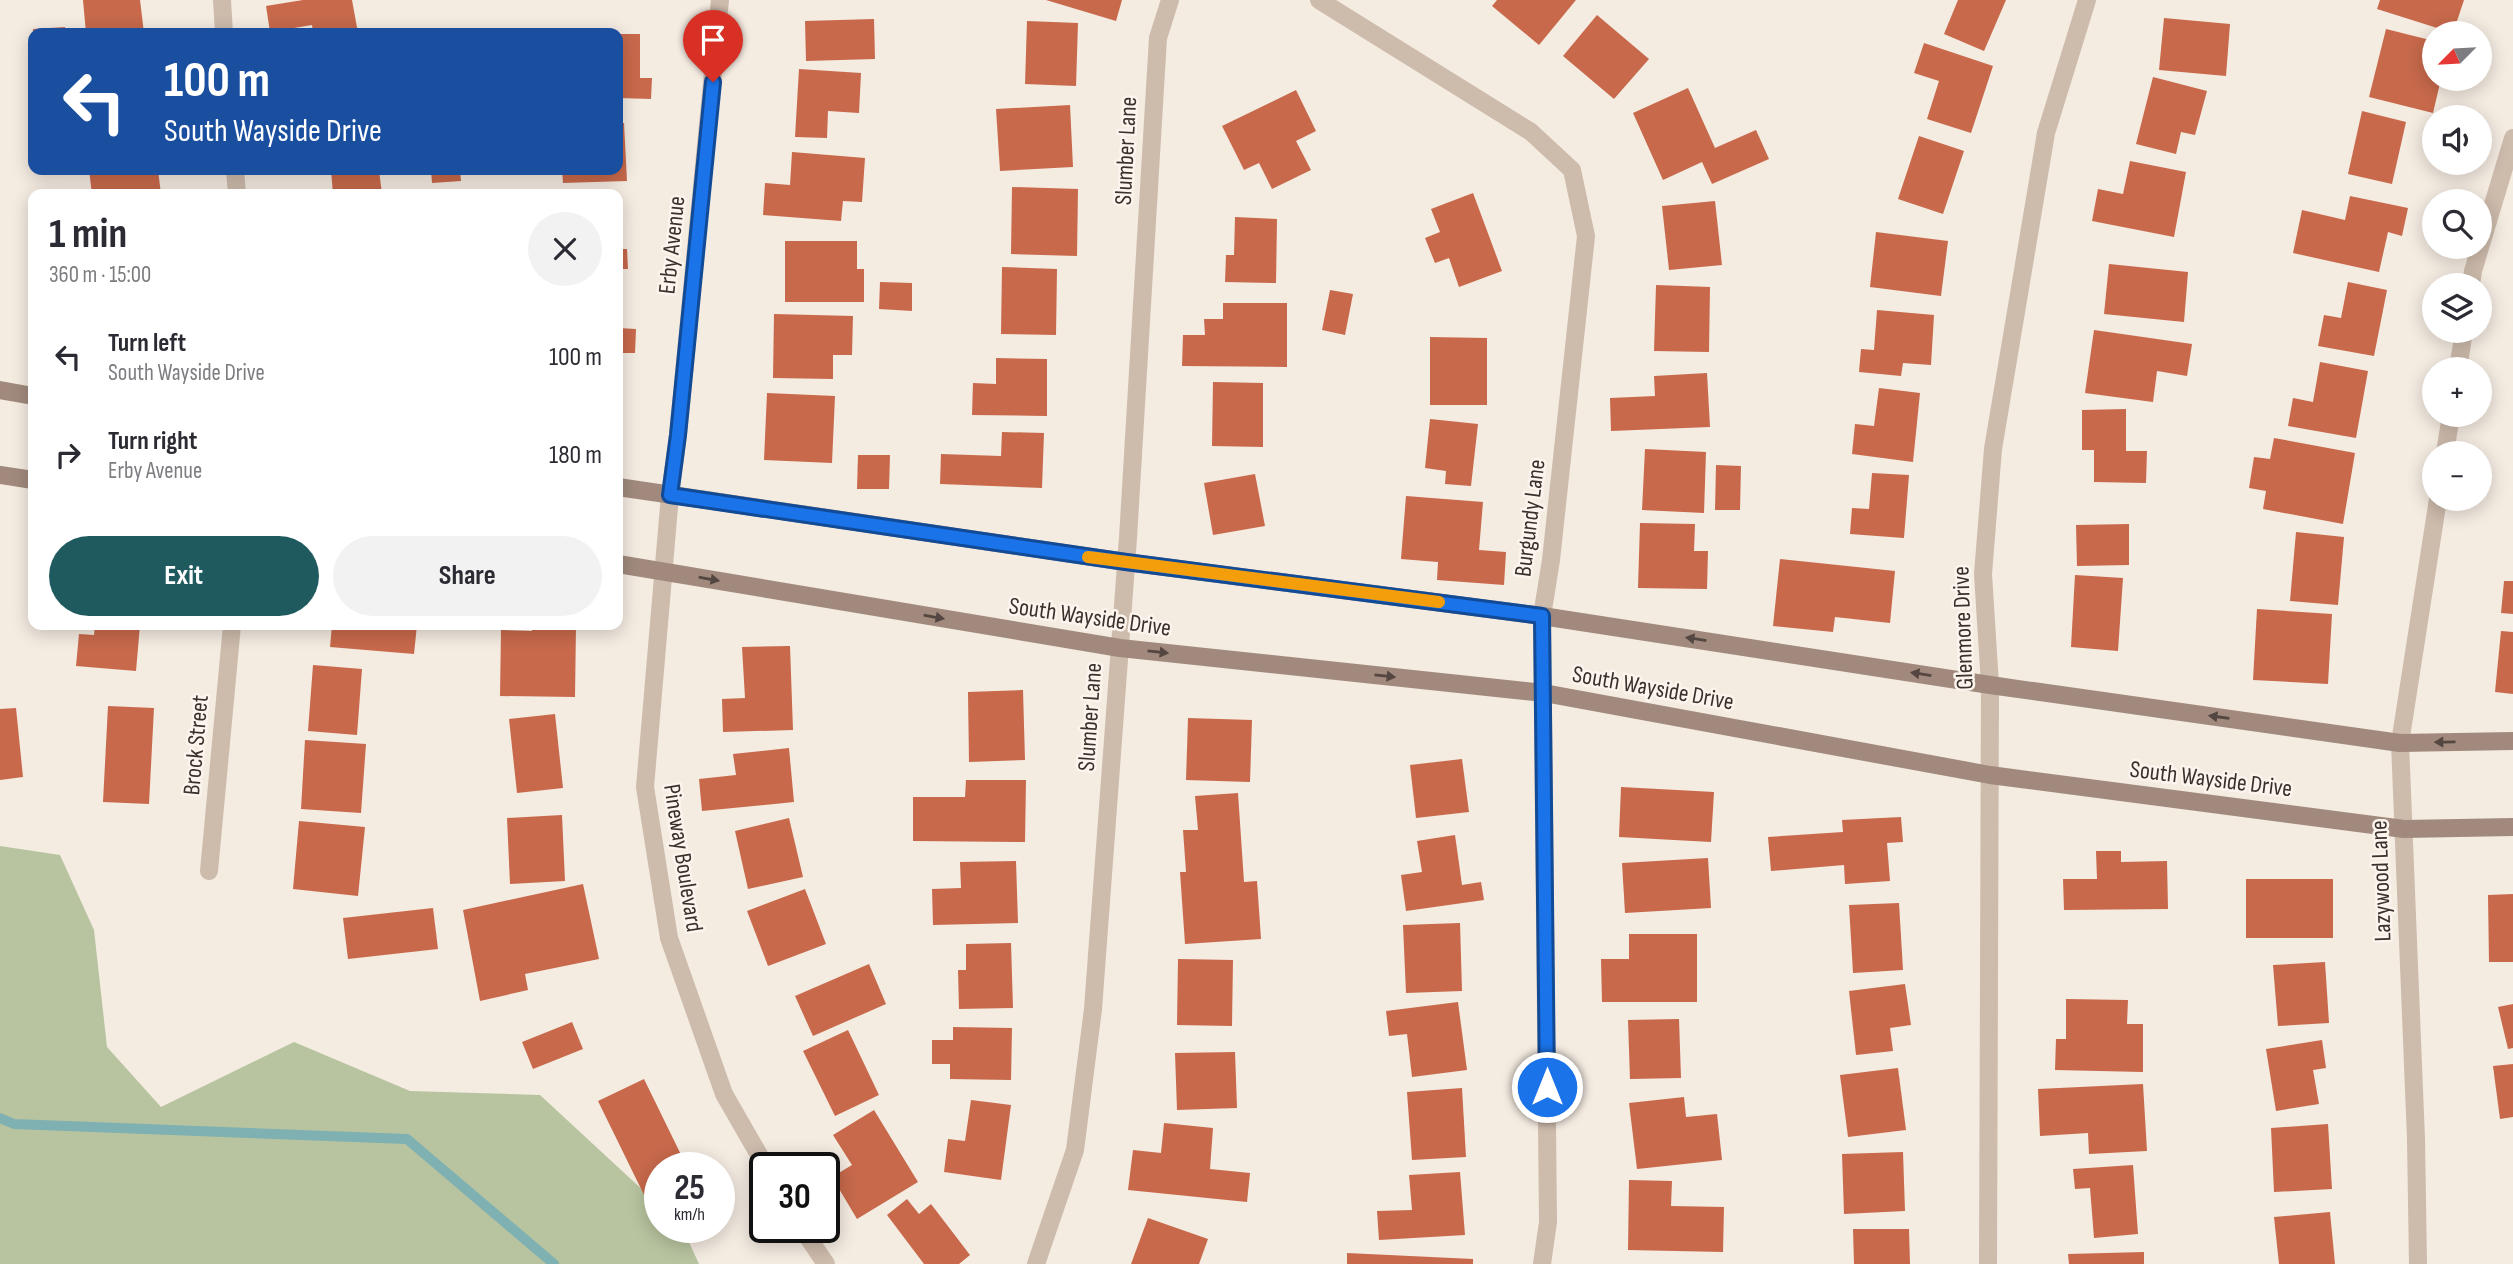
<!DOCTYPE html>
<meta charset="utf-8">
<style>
:root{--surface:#fff;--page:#f2f2f3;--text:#2b2b33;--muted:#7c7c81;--accent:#1f5a5e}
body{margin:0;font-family:"Sofia Sans Condensed",sans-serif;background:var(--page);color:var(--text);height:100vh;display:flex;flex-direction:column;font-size:26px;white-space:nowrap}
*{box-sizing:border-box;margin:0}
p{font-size:23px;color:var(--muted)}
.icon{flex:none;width:38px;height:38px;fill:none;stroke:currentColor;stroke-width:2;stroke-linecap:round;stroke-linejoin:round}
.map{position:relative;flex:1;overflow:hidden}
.sheet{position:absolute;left:28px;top:189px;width:595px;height:441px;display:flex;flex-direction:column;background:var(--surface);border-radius:14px;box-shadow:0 4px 18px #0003}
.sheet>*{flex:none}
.guide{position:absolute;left:28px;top:28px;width:595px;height:147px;border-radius:14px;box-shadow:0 4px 18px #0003;background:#1a4fa0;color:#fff;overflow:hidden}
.needle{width:46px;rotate:246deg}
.fabs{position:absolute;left:2422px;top:21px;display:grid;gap:14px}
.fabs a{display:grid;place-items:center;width:70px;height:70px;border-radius:50%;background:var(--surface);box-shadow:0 4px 18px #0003;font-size:35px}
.speed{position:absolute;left:644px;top:1152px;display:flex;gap:14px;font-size:35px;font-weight:700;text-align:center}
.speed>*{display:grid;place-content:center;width:91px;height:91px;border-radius:50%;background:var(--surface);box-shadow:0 4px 18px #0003;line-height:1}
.speed small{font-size:18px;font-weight:400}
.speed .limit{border:4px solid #111;border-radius:10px;background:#fff;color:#111}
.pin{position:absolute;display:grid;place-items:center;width:60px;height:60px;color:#fff;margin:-72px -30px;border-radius:50% 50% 50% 0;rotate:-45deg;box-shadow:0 0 7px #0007}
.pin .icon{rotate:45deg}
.me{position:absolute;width:77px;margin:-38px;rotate:0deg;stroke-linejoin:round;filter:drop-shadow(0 0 5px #0008)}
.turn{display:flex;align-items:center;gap:24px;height:147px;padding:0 21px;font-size:32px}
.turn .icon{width:91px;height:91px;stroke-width:2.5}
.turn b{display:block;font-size:49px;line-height:60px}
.round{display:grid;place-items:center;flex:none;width:74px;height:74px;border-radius:37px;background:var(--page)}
.overview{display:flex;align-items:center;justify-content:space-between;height:119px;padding:0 21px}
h1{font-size:42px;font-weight:700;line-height:52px}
.button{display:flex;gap:14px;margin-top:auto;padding:14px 21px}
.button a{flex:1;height:80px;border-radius:42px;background:var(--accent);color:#fff;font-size:28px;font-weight:700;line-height:80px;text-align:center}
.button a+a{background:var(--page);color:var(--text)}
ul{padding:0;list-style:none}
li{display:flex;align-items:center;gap:21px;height:98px;padding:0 21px}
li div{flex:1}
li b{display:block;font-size:26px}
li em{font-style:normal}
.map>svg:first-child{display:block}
.green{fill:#b8c4a0}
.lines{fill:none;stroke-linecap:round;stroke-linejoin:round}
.stream{stroke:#7fb0b2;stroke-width:10}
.building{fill:#c8694b}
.minor{stroke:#cdbbac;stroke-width:18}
.secondary{stroke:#a18a7d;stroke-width:18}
.oneway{fill:#544640}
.route-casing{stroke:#114b97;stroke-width:18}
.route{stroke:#1a73e8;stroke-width:12}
.slow{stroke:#f59e0b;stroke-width:12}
.labels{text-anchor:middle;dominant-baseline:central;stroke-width:5;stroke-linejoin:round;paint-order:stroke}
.street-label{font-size:24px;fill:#3b302b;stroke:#fbf5ee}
</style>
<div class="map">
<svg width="2513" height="1264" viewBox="0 0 2513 1264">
<rect width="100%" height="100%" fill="#f4ebe1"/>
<path class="green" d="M0,846L60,855L94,930L107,1047L161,1107L294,1042L410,1091L540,1095L660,1206V1227H682L699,1264H0Z"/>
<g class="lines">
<path class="stream" d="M0,1118L14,1124L407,1139L554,1264"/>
</g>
<g class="building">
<path d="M83,0H140L144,33H86Z"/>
<path d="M303,0H352L358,33H313L312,25L270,32L266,6Z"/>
<path d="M1046,0H1122L1116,21Z"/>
<path d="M1497,0H1576L1539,45L1492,6Z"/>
<path d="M1958,0H2006L1984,51L1944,34Z"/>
<path d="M2380,0H2464L2453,33L2377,9Z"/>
<path d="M1597,15L1649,59L1614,99L1563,56Z"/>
<path d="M2164,18L2230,24L2226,76L2159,70Z"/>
<path d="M874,19L875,59L806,61L805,21Z"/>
<path d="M1027,21L1078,23L1076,86L1025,84Z"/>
<path d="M65,27V33H33V29Z"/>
<path d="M2386,29L2434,41V79H2441L2433,113L2369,97Z"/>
<path d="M618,34H640V78H652L651,99L618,98Z"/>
<path d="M1924,43L1993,66L1971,133L1927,119L1939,81L1914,73Z"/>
<path d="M799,69L861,73L859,113L828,111L827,138L795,137Z"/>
<path d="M2153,77L2207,91L2195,135L2181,132L2176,154L2136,144Z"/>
<path d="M1688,88L1715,148L1756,130L1769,159L1712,184L1702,162L1663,180L1633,113Z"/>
<path d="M1296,90L1316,131L1296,141L1311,170L1272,189L1259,163L1244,170L1222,126Z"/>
<path d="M1070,105L1073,167L1000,171L996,109Z"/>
<path d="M2362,111L2406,122L2392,184L2348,174Z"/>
<path d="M618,123H624L627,181L563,183L562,170H618Z"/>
<path d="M1919,136L1964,151L1943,214L1898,199Z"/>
<path d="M792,152L865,158L862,202L843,201L841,221L763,215L765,183L790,185Z"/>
<path d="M2130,161L2186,172L2174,237L2092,221L2098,189L2123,194Z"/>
<path d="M89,170H158L161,194H92Z"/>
<path d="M331,170H379L382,194H333Z"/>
<path d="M431,170H460L461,181L432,183Z"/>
<path d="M1012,187L1078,189L1077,256L1011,254Z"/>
<path d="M1473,193L1502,271L1459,287L1449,258L1435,263L1425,238L1440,232L1431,209Z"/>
<path d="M2350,196L2408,208L2402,236L2388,232L2379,272L2293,253L2302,210L2345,220Z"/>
<path d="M1715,201L1722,265L1669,270L1662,206Z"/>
<path d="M618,203H622V249H627L628,269H618Z"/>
<path d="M1235,217L1277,219L1276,283L1225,282L1226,255H1234Z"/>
<path d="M1876,232L1948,241L1941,296L1870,287Z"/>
<path d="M785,241H857V269H864V302H785Z"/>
<path d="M2109,264L2188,272L2184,322L2104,314Z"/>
<path d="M1002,267L1057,269L1056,335L1001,334Z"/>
<path d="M880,282L912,283V311L879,309Z"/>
<path d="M2348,282L2387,290L2374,356L2318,346L2324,315L2341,318Z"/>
<path d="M1656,285L1710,287L1709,352L1654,351Z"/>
<path d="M1330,290L1353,294L1345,335L1322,330Z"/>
<path d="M1223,303H1287V367L1182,366L1183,335H1205L1204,319H1223Z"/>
<path d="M1877,310L1934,315L1931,365L1903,363L1901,376L1859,372L1861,349L1874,350Z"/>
<path d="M774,314L853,316L852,355H833V379L773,378Z"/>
<path d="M618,328L636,329L635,353H618Z"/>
<path d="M2094,330L2192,344L2187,376L2157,371L2153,402L2085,393Z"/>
<path d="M1430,337L1487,338V405H1430Z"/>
<path d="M996,358L1047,359V416L972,415L973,383L996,384Z"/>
<path d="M2320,362L2368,371L2356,438L2288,426L2293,398L2313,402Z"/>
<path d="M1707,373L1710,427L1611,431L1610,398L1655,396L1654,376Z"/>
<path d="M1213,382L1263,383V447L1212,446Z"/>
<path d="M1879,388L1920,393L1913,462L1852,454L1855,424L1874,426Z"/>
<path d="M767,393L835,396L832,463L764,460Z"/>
<path d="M2126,409V451H2147L2146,483L2094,482V450H2082V410Z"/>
<path d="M1430,419L1478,424L1471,486L1445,484L1446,471L1425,468Z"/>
<path d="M1002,432L1044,433L1042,488L940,484L941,454L1001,456Z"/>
<path d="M2274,438L2355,453L2343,524L2263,509L2266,491L2249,488L2254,457L2270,459Z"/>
<path d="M1645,449L1706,452L1704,513L1642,510Z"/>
<path d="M858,455H890L889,489H857Z"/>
<path d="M1716,465L1741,466L1740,510H1715Z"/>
<path d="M1872,473L1909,475L1904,538L1850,534L1852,508L1869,509Z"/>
<path d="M1255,474L1265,526L1213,535L1204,483Z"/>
<path d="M1406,496L1483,502L1479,550L1506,552L1504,585L1437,580L1438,562L1401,559Z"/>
<path d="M1640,523L1695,524L1694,551H1708L1707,589L1638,588Z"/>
<path d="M2129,524V565L2077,566L2076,525Z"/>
<path d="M2296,532L2344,537L2338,605L2290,601Z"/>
<path d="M1780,559L1895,571L1890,623L1835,617L1833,632L1773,626Z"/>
<path d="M2075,575L2123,578L2118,651L2071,647Z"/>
<path d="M2504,581H2513V614L2501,613Z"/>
<path d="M2257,609L2332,614L2328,684L2253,680Z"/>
<path d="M95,625H140L136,671L76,666L79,634L94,635Z"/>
<path d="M332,625H417L414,654L330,647Z"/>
<path d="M532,625H576L575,697L500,696L501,630L532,631Z"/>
<path d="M2501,631L2513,632V694L2495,692Z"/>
<path d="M790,646L793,730L723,732L722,699L745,698L742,647Z"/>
<path d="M313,665L362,669L357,735L308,731Z"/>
<path d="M1023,690L1025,760L969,762L968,692Z"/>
<path d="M108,706L154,708L149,804L103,802Z"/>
<path d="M16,708L23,777L0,780V709Z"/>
<path d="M555,714L563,788L517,793L509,719Z"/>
<path d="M1188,718L1252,720L1250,782L1186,780Z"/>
<path d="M305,740L366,744L361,813L301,809Z"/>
<path d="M789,748L794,802L702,811L699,779L736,775L733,754Z"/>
<path d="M1462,759L1469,812L1416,818L1410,765Z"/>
<path d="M966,780H1026L1025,842L913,841V797H965Z"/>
<path d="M1621,787L1714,792L1711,842L1619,837Z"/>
<path d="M1238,793L1244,882L1257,881L1261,939L1185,944L1180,872H1186L1183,830H1198L1195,796Z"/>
<path d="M562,815L565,881L510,884L507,818Z"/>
<path d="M1901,817L1903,842L1887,843L1890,881L1845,884L1844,865L1771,871L1768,837L1843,832L1842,820Z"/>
<path d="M789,818L803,877L748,889L735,831Z"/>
<path d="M299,821L365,827L358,896L293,889Z"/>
<path d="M1455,835L1462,885L1481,882L1484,900L1406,911L1401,875L1422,872L1417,841Z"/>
<path d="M2096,851H2121V862L2167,861L2168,909L2064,910L2063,879H2097Z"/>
<path d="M1708,858L1711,908L1625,913L1622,863Z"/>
<path d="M1016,861L1018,923L933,925L932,889L961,888L960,862Z"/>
<rect x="2246" y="879" width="87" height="59"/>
<path d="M583,884L599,959L525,974L528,990L480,1001L463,910Z"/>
<path d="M805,889L826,944L768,966L747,911Z"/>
<path d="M2513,894V962H2489L2488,895Z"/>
<path d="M1899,903L1903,970L1853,973L1849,905Z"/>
<path d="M433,908L438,949L348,959L343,918Z"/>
<path d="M1460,923L1462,991L1406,993L1403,925Z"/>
<path d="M1629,934H1697V1002H1602L1601,959H1629Z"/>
<path d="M1011,943L1013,1008L959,1009L958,970H966V944Z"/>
<path d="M1178,959L1233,960L1232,1026L1177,1025Z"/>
<path d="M2325,962L2329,1023L2278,1026L2273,965Z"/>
<path d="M869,964L886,1004L813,1036L795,996Z"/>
<path d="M1905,984L1911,1025L1890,1028L1893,1051L1856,1055L1849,991Z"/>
<path d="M2066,999L2128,1000L2127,1024H2143V1072L2055,1070L2056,1039H2066Z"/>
<path d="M1458,1002L1467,1070L1412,1077L1407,1034L1389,1036L1386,1011Z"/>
<path d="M2513,1004V1048L2508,1049L2498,1007Z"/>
<path d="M1679,1019L1681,1078L1630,1079L1628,1020Z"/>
<path d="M572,1022L583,1049L533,1069L522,1042Z"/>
<path d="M953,1027L1012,1028L1011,1080L950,1079V1064H932V1040H953Z"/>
<path d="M848,1030L879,1095L835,1116L803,1051Z"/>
<path d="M2322,1040L2326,1068L2313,1070L2319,1104L2276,1111L2266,1049Z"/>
<path d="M1235,1052L1237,1108L1177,1110L1175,1053Z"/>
<path d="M2513,1064V1117L2500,1119L2493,1066Z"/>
<path d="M1898,1068L1906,1130L1848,1137L1840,1075Z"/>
<path d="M644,1079L687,1167H660V1195L647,1201L598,1101Z"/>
<path d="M2143,1084L2147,1151L2089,1154L2088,1133L2040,1136L2038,1089Z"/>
<path d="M1462,1088L1466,1157L1412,1160L1407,1092Z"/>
<path d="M1684,1097L1686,1117L1717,1114L1722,1160L1637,1169L1629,1103Z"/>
<path d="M971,1100L1011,1105L1001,1180L944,1172L948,1139L965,1141Z"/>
<path d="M874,1110L918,1182L857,1219L832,1177L852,1165L833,1135Z"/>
<path d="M1164,1123L1213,1128L1210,1169L1250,1173L1247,1202L1128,1190L1133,1150L1161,1153Z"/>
<path d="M2328,1124L2332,1189L2274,1192L2271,1128Z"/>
<path d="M1903,1152L1905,1211L1844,1214L1842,1154Z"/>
<path d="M2133,1165L2138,1234L2094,1238L2090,1188L2075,1189L2073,1169Z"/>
<path d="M1460,1172L1465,1235L1379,1240L1377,1211L1412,1210L1409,1175Z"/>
<path d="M1629,1180L1672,1181L1671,1206L1724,1207L1723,1252L1628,1250Z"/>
<path d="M907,1199L919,1214L931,1204L970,1255L959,1264H924L887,1215Z"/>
<path d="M2330,1212L2335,1264H2279L2274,1217Z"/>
<path d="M1148,1218L1208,1239L1199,1264H1131Z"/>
<path d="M1853,1229H1909L1910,1264H1854Z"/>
<path d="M2144,1252V1264H2069L2068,1254Z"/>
<path d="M1347,1253L1473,1259V1264H1347Z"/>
</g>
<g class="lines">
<g class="minor">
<path d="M222,0L224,33"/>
<path d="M720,0L678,435L670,495L645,787L669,938L724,1094L766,1167"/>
<path d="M1319,0L1531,132L1572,170L1586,236L1551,560L1542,616L1548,1222L1542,1264"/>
<path d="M235,170L237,194"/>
<path d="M2471,285L2473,271L2513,138"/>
<path d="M2458,369L2464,331"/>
<path d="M2445,453L2451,415"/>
<path d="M209,871L232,625"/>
<path d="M801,1227L826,1264"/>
<path d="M1036,1264L1075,1150L1093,1009L1128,538L1158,38L1170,0"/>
<path d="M1988,1264L1990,685L1983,574L1993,449L2046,133L2087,0"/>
<path d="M2418,1264L2416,1139L2400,743L2438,499"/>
</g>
<g class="secondary">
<path d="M0,390L33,396"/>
<path d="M0,475L33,480"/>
<path d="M618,487L1126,562L1542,616L1990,685L2400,743L2513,741"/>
<path d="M618,564L1120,648L1544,693L1990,775L2404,829L2513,827"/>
</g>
</g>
<defs><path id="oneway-solid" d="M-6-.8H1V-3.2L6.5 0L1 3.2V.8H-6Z" transform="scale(1.75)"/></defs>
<g class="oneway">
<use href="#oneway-solid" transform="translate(709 579) rotate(10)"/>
<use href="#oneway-solid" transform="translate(934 617) rotate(10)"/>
<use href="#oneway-solid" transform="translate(1696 639) rotate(-171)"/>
<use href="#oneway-solid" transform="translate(1158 652) rotate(6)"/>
<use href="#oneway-solid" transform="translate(1921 674) rotate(-171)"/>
<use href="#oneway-solid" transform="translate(1385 676) rotate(6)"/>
<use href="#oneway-solid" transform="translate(2219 717) rotate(-172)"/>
<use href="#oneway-solid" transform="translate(2445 742) rotate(179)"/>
</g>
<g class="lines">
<defs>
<path id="route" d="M713,82L678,435L670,495L1126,562L1542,616L1547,1087"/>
</defs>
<use href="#route" class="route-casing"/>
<use href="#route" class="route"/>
<path class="slow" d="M1088,557L1439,602"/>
</g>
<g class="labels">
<g class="street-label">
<text transform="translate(1126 151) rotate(-87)">Slumber Lane</text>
<text transform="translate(672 245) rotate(-84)">Erby Avenue</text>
<text transform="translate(1530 518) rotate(-83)">Burgundy Lane</text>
<text transform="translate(1090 617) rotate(8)">South Wayside Drive</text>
<text transform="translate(1963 628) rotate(-92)">Glenmore Drive</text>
<text transform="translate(1653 688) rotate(10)">South Wayside Drive</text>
<text transform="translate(1090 717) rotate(-86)">Slumber Lane</text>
<text transform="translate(196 745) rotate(-85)">Brock Street</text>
<text transform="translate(2211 779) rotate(7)">South Wayside Drive</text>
<text transform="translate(683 858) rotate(81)">Pineway Boulevard</text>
<text transform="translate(2381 881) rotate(-92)">Lazywood Lane</text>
</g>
</g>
</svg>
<div class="fabs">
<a><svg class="needle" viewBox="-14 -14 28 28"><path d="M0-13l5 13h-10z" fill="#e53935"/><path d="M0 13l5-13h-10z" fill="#7c7c81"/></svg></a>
<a><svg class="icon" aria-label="sound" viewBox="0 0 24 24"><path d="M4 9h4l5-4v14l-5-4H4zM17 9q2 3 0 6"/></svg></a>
<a><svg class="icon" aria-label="search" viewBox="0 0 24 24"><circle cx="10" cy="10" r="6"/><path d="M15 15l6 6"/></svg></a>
<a><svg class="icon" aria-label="layers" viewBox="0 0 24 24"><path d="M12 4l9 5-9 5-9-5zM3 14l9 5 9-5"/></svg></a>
<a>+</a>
<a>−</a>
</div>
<div class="speed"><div>25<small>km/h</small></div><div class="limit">30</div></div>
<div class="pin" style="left:713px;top:82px;background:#d93025"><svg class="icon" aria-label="arrive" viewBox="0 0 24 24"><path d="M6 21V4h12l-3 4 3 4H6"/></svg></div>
<svg class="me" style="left:1547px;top:1087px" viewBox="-20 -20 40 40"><circle r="17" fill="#1a73e8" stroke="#fff" stroke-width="3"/><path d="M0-11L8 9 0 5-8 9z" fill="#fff"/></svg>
<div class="guide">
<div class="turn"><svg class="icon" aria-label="left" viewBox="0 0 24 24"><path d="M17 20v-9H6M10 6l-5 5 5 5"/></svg><div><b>100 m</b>South Wayside Drive</div></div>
</div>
<section class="sheet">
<div class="overview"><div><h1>1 min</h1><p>360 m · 15:00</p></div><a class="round"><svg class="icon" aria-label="close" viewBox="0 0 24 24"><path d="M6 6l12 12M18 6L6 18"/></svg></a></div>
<ul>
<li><svg class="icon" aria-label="left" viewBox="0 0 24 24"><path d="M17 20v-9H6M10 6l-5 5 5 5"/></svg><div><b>Turn left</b><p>South Wayside Drive</p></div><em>100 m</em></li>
<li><svg class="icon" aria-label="right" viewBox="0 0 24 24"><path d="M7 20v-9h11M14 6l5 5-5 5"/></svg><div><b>Turn right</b><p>Erby Avenue</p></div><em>180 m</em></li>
</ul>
<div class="button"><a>Exit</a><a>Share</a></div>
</section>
</div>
